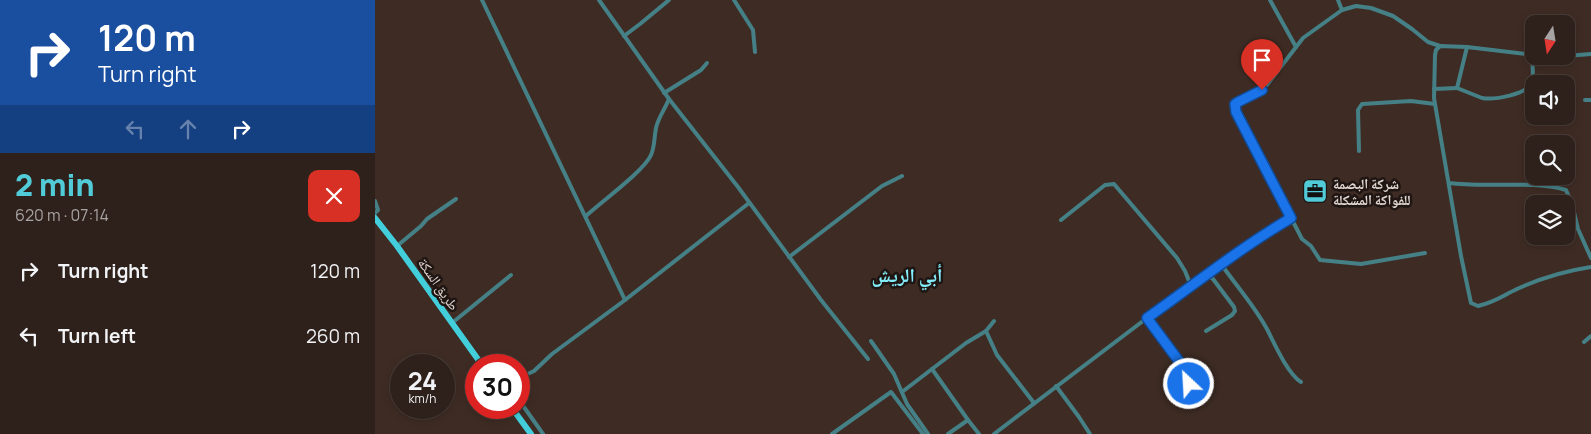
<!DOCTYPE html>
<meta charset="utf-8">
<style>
:root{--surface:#2e211b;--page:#3a2e28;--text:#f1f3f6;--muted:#a7a3a3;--line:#493e3a;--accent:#52cbd8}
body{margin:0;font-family:Manrope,"Noto Naskh Arabic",sans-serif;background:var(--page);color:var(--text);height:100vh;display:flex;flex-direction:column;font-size:19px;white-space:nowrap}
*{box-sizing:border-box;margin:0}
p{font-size:16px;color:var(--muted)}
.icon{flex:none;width:28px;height:28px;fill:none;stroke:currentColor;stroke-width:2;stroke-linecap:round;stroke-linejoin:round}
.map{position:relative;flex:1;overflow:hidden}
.details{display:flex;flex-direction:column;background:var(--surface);width:375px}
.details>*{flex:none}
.hud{background:#1a4fa0;color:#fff;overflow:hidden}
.needle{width:32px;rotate:192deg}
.tools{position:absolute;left:1150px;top:15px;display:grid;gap:10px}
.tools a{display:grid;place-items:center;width:50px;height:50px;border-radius:10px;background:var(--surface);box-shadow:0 2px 8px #0003,0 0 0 1px var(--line);font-size:25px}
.speed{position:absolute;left:15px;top:354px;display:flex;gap:10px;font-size:25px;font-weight:700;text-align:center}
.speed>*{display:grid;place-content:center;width:65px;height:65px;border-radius:50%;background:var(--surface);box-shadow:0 2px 8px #0003,0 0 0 1px var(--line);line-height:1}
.speed small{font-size:12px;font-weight:400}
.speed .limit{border:8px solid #d22;background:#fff;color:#111}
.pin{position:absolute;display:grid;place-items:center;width:42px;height:42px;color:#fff;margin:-51px -21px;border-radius:50% 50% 50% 0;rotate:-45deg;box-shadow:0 0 5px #0007}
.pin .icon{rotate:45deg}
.me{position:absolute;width:55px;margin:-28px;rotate:335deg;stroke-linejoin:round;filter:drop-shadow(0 0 4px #0008)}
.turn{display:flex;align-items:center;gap:18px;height:105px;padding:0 15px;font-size:22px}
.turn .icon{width:65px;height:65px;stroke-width:2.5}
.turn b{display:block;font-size:35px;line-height:42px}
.lanes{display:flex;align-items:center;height:48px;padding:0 15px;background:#0003;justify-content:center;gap:25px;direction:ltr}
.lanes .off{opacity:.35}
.round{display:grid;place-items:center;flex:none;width:52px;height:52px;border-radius:10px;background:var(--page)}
.overview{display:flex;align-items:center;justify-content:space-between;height:85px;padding:0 15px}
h1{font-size:30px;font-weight:800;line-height:38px;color:var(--accent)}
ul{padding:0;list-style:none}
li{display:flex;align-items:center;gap:15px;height:65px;padding:0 15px}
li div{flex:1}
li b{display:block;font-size:19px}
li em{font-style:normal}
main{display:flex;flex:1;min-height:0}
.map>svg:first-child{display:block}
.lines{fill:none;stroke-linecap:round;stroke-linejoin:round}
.street{stroke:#458086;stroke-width:4}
.primary{stroke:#43cedc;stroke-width:6}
.route-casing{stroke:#114b97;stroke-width:12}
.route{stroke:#1a73e8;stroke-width:9}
.labels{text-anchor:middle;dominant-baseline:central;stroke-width:5;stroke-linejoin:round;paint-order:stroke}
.poi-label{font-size:14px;font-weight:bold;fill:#e4d8d3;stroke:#1f1613;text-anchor:start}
.street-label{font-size:14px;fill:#e4d8d3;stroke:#1f1613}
.district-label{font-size:19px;font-weight:bold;fill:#83edf9;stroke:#1f1613}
</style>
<main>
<section class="details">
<div class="hud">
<div class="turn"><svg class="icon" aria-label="right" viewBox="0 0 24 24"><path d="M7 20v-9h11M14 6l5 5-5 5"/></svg><div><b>120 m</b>Turn right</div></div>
<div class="lanes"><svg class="icon off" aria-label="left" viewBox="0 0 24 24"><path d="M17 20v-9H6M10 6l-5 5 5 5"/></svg><svg class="icon off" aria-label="ahead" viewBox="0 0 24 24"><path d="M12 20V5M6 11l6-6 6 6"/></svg><svg class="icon" aria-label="right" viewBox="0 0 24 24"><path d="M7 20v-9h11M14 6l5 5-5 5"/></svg></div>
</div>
<div class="overview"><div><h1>2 min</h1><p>620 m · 07:14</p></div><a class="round" style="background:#d93025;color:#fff"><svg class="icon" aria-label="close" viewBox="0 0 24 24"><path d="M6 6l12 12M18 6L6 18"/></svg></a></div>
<ul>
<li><svg class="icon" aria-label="right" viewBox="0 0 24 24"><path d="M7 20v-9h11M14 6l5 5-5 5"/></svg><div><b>Turn right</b></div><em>120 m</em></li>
<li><svg class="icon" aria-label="left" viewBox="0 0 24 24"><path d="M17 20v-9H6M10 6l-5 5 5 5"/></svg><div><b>Turn left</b></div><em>260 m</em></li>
</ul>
</section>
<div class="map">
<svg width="1216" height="434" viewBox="0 0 1216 434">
<rect width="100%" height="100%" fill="#3e2c24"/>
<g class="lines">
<g class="street">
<path d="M107,0L250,300L374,203"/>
<path d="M224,0L294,99L363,187L446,300L493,359"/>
<path d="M359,0L378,30L380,52"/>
<path d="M895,0L921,47"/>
<path d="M963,0L967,10"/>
<path d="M249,36L265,24L294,0"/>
<path d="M1092,47L1082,88C1087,90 1102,96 1107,98C1119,100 1152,95 1157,82C1159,75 1157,63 1157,55"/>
<path d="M1159,55L1092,47L1065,46L1061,50L1060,55L1059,98L1086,256L1096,303L1103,306C1120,302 1127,296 1142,289C1166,278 1190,271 1216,267"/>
<path d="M1191,56L1216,54"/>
<path d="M1059,89L1082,88"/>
<path d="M289,93L326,70L332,63"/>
<path d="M1210,100H1216"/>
<path d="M984,151L983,110L987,104L1036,101L1060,104"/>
<path d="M1074,183C1111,188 1157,180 1191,190L1197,204L1203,229L1216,258"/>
<path d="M0,201L3,210L0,213"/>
<path d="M211,216C226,202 269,171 276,155C280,146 279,137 281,128C283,118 290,109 294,99"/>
<path d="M686,220L730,185L739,184L802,258L810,271L816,286"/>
<path d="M22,246L46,226L52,219L81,199"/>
<path d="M1050,253L986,264L945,260L936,246L927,239L861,111L860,105L863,102L880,94L892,85L928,38L967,10L981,6L996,8L1018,16L1037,29L1053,42L1065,46"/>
<path d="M414,257L507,186L527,176"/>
<path d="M846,264C860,284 882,309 893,331C900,345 913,374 926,382"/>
<path d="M830,274L838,279L859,307L860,311L857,315L831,331"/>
<path d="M772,317L814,376V384L812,393"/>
<path d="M619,321L611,331L622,355L659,403"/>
<path d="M77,323L136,275"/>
<path d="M496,341L519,374L532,404L553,434"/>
<path d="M1209,342L1216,336"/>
<path d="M557,369L593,420"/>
<path d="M144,378L159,371L177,354L250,300"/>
<path d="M681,386L704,417L715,434"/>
<path d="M527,392L591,343L611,331"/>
<path d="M144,400L168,434"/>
<path d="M457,434L516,392L548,434"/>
<path d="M573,434L593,420L604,434"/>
<path d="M619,434L830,274L892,232L916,218"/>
</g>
<g class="primary">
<path d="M0,218L22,246L107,365"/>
<path d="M137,408L156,434"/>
</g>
</g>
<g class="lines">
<defs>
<path id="route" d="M814,384V376L812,372L772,318C820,284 865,248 916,218L861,112L860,104L863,102L887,90"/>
</defs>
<use href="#route" class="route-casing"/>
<use href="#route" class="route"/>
</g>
<defs>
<symbol id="office-square" viewBox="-11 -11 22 22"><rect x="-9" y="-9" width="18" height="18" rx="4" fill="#52cbd8" stroke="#1f1613"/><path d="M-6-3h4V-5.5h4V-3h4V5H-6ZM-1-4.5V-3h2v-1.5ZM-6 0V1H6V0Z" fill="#111"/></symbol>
</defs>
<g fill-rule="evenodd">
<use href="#office-square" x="926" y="177" width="28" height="28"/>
</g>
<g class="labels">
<g class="poi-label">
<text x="958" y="183">شركة البصمة<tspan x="958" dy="16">للفواكة المشكلة</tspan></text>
</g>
<g class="street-label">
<text transform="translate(64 284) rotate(55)">طريق السكة</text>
</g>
<g class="district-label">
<text x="532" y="275">أبي الريش</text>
</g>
</g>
</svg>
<div class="tools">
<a><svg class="needle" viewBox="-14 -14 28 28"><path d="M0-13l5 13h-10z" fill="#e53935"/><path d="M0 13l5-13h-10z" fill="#a7a3a3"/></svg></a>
<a><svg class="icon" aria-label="sound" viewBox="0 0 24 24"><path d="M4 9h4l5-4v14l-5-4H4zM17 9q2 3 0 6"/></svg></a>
<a><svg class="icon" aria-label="search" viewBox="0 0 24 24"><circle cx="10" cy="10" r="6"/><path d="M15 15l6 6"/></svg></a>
<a><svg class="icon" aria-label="layers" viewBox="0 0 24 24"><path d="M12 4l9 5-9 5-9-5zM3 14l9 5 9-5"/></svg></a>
</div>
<div class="speed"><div>24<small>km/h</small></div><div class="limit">30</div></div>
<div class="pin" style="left:887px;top:90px;background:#d93025"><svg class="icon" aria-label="arrive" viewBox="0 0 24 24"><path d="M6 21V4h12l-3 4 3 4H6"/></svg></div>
<svg class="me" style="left:814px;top:384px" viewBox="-20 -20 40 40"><circle r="17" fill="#1a73e8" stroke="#fff" stroke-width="3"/><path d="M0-11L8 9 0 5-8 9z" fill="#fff"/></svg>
</div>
</main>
